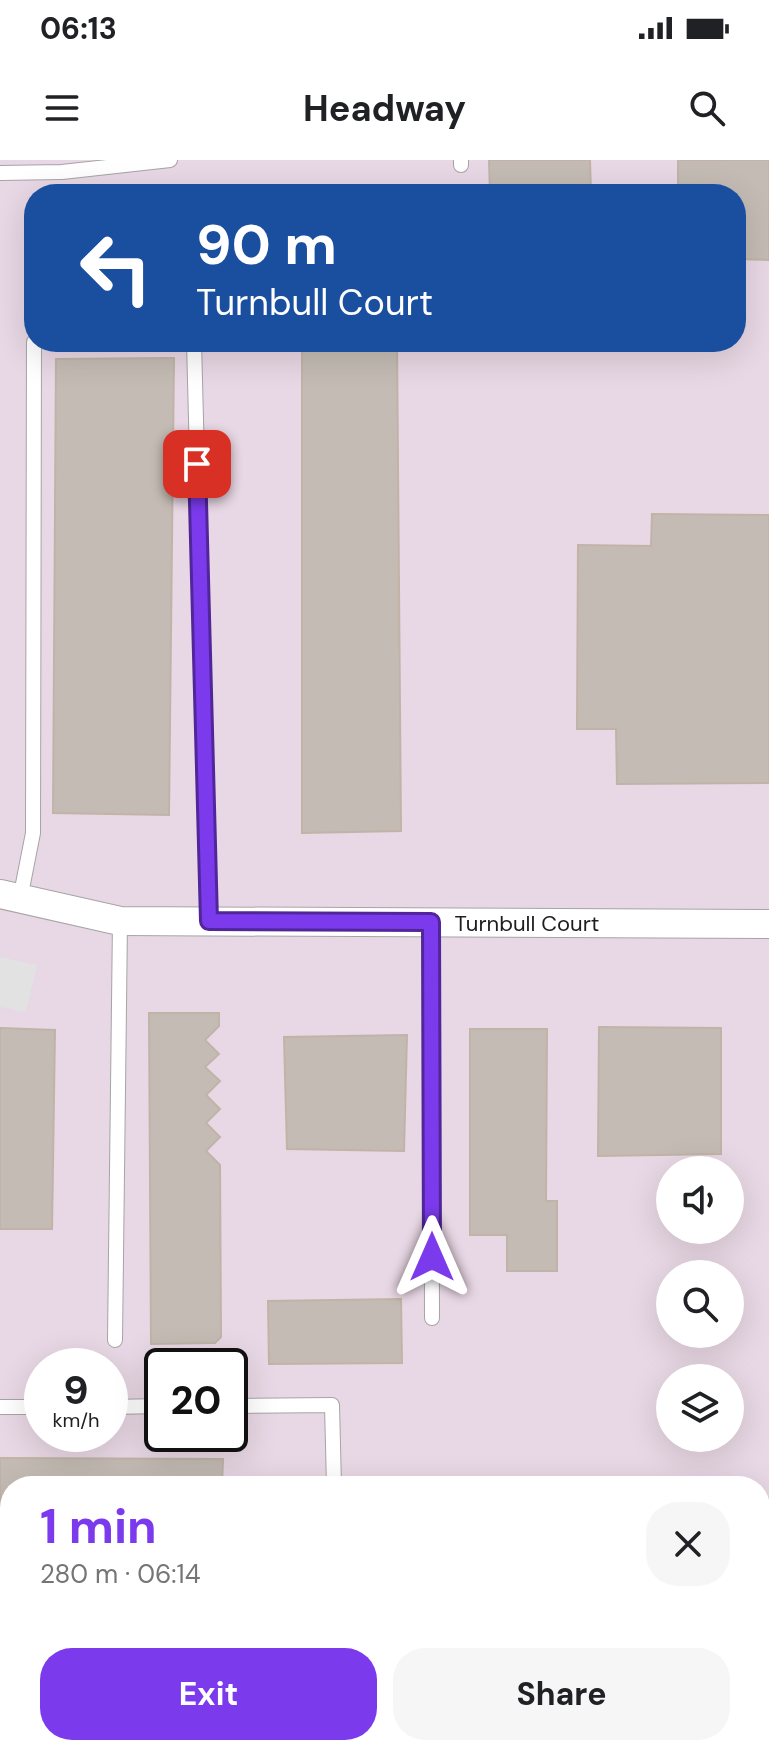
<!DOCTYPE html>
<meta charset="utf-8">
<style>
:root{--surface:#fff;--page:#f6f6f6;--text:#202124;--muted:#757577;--accent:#7c3aed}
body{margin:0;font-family:"DM Sans",sans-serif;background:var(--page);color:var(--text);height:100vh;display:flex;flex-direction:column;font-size:30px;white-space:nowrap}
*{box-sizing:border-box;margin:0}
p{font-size:26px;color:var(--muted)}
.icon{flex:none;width:44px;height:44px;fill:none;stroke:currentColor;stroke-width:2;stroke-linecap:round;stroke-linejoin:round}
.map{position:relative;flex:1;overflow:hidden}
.details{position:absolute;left:0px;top:1316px;width:770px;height:280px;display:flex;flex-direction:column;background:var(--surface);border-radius:32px 32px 0 0;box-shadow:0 8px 32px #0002}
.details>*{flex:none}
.banner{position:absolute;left:24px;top:24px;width:722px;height:168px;border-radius:32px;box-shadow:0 8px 32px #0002;background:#1a4fa0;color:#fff;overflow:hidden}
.tools{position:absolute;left:656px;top:996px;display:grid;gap:16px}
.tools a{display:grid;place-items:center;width:88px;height:88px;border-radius:50%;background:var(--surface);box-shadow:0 8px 32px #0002;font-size:40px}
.speed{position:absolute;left:24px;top:1188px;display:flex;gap:16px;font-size:40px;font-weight:700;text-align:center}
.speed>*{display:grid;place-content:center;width:104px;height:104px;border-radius:50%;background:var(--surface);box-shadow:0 8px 32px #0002;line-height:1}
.speed small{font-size:20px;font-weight:400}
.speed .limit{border:4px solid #111;border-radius:12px;background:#fff;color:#111}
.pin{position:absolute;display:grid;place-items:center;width:68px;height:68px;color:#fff;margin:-34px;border-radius:16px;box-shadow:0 4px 12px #0006}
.me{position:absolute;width:88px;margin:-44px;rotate:0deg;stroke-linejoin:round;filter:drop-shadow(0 0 6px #0008)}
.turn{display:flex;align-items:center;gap:28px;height:168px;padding:0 40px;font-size:36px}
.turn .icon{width:104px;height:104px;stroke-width:2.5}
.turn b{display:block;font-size:56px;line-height:68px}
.round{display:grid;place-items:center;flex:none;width:84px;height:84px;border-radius:32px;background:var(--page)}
.head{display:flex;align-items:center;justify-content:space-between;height:136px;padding:0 40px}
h1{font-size:48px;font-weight:700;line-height:60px;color:var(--accent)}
.button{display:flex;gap:16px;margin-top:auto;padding:16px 40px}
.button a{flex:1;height:92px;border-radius:32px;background:var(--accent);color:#fff;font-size:32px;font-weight:700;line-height:92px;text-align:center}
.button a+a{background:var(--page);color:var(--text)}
.status{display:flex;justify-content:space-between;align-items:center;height:56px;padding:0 40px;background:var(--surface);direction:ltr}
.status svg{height:22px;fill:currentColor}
header{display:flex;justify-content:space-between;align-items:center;height:104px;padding:0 40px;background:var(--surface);font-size:36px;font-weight:700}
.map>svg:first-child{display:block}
.industrial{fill:#e8d7e4;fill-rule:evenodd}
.parking{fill:#e2e2e2}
.building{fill:#c4bcb4;stroke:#c1b3a7;stroke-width:2}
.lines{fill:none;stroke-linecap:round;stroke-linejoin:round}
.lane-casing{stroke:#a5a5a5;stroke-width:16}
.street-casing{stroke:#a5a5a5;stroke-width:30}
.lane{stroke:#fff;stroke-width:14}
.street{stroke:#fff;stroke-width:28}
.route-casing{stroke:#51269a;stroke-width:20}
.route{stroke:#7c3aed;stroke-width:14}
.labels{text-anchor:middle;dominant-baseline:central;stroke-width:6;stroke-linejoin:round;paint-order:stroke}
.street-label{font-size:22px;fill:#1e1e1e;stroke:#fff}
</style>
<div class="status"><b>06:13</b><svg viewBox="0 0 49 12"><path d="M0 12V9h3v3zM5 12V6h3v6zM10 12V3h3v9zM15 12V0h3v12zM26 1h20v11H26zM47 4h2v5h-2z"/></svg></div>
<header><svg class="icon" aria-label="menu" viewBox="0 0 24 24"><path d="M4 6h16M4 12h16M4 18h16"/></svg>Headway<svg class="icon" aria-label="search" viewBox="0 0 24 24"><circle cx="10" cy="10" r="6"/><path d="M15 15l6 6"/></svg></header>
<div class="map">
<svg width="769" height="1596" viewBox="0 0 769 1596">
<rect width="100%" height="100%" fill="#efece5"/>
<path class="industrial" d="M0,0H769V1596H0ZM34,34H736V182H34ZM670,1010H730V1070H670ZM670,1114H730V1174H670ZM42,1206H110V1274H42ZM162,1206H230V1274H162ZM670,1218H730V1278H670ZM10,1326H760V1586H10Z"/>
<path class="parking" d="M0,797L37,805L26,852L0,847Z"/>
<g class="building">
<path d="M489,0H590L591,34H490Z"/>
<path d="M678,0H769V100L736,99V34H678Z"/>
<path d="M302,182H397L401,671L302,673Z"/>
<path d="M174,198L169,655L53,653L56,199Z"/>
<path d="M652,354L769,355V623L617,624L616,569H577L578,385L651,386Z"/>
<path d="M149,853H219V866L205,880L219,894L205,907L220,921L206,935L220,949L206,963L220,977L206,991L220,1005L221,1177L215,1183L151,1184Z"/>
<path d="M599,867L721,868V994L598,996Z"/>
<path d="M0,868L55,870L52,1069H0Z"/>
<path d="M470,869H547L546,1041H557V1111H507V1075H470Z"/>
<path d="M407,875L404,991L287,989L284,877Z"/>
<path d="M401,1139L402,1203L269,1204L268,1141Z"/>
<path d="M0,1298L223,1299L222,1326H10V1586H222V1596H0Z"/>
<rect x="470" y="1586" width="104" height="10"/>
</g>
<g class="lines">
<defs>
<g id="lane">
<path d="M461,5V0"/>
<path d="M0,13L62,12L170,0"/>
<path d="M194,182L209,761"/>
<path d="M20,739L33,673L34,182"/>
<path d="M431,762L432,1158"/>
<path d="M115,1180L120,761"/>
<path d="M230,1246L332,1245L334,1326"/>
<path d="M0,1247H42"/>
<path d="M110,1247L162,1246"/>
<path d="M338,1586V1596"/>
</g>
<path id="street" d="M0,734L120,761L769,764"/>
</defs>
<use href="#lane" class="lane-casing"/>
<use href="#street" class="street-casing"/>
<use href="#lane" class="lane"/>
<use href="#street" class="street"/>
</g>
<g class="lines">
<defs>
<path id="route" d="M197,304L209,761L431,762L432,1097"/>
</defs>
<use href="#route" class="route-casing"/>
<use href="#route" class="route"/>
</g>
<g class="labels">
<g class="street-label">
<text x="527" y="763">Turnbull Court</text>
</g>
</g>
</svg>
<div class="tools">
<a><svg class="icon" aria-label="sound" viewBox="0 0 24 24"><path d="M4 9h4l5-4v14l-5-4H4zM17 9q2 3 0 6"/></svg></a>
<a><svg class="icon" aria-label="search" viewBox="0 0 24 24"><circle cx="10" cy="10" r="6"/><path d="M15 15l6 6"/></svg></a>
<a><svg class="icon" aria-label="layers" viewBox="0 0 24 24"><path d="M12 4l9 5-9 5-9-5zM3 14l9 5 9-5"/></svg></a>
</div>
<div class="speed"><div>9<small>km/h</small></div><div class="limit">20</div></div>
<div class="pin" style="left:197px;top:304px;background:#d93025"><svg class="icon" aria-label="arrive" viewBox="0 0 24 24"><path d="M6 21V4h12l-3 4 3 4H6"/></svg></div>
<svg class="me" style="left:432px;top:1097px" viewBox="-20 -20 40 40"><path d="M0-17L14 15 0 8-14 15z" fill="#7c3aed" stroke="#fff" stroke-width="4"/></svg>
<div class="banner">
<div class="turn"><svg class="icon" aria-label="left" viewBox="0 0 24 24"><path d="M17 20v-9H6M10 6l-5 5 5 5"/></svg><div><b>90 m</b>Turnbull Court</div></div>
</div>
<section class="details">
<div class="head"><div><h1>1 min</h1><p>280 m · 06:14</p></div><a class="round"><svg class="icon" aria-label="close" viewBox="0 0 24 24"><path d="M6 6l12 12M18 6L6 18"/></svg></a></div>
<div class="button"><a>Exit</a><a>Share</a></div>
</section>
</div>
